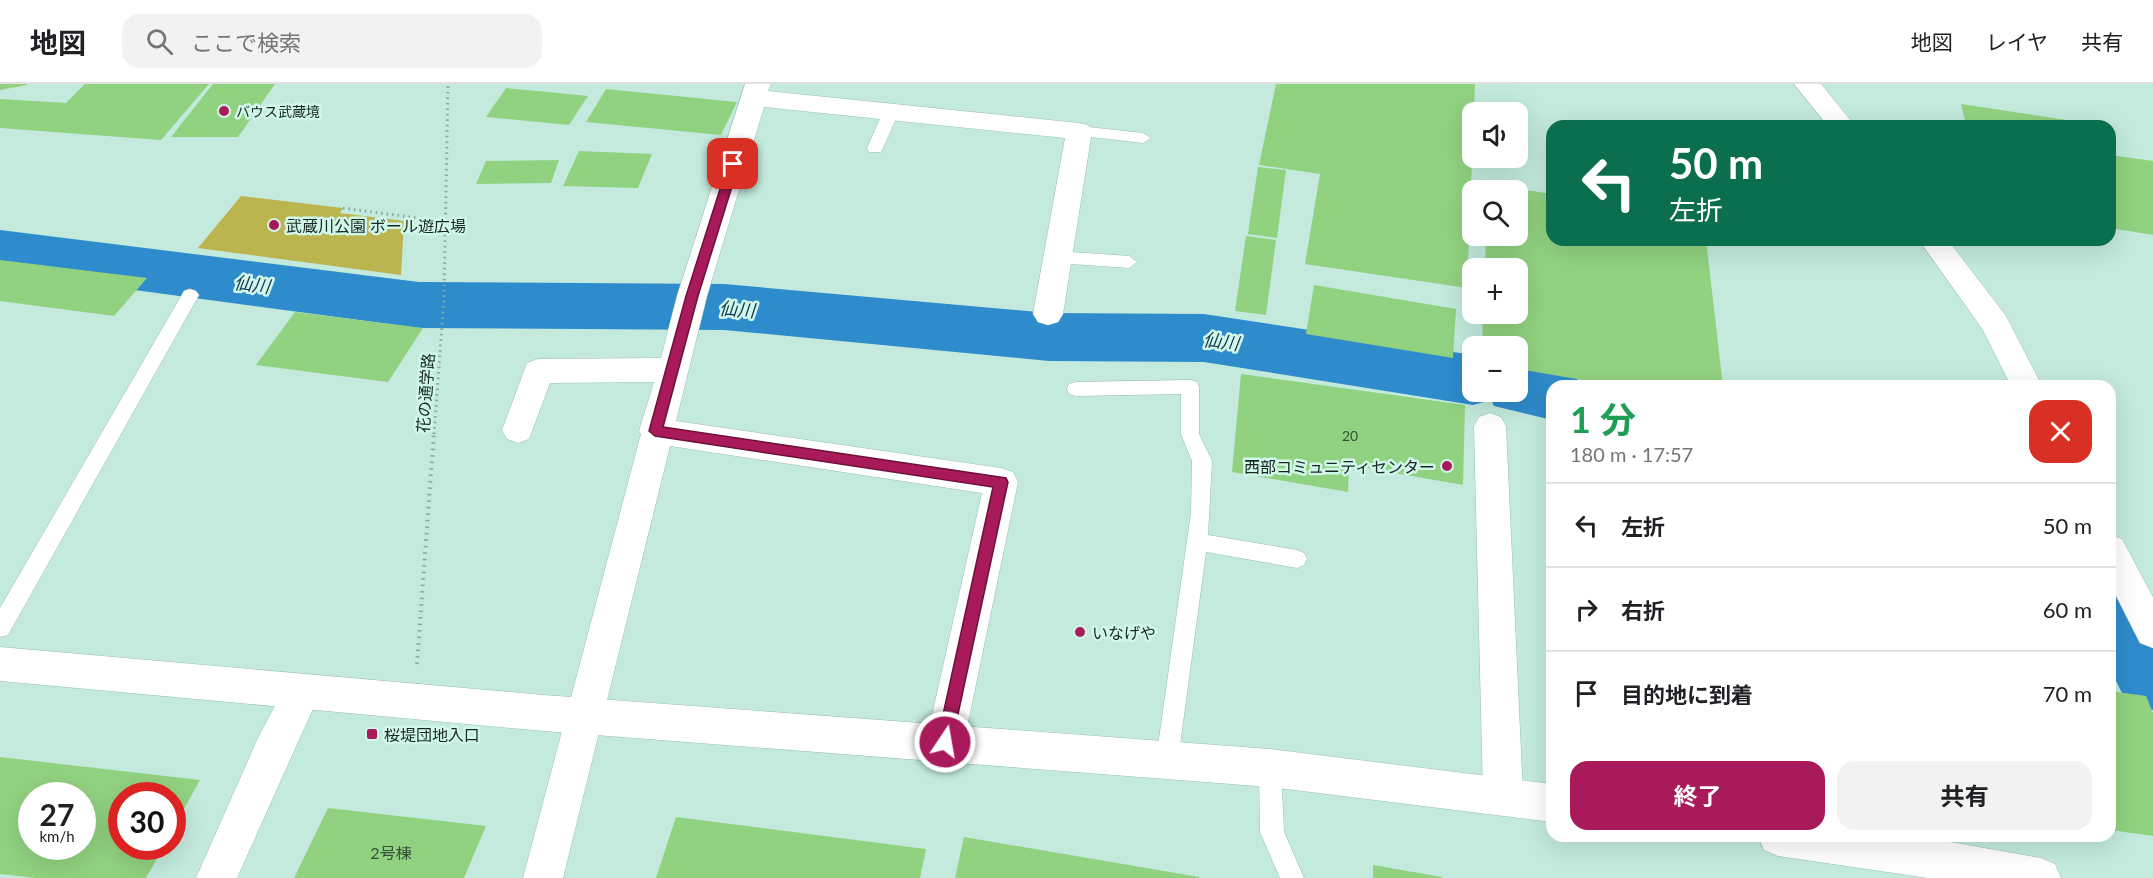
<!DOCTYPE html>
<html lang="ja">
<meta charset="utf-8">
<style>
:root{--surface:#fff;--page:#f2f2f2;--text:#202124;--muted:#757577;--line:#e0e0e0;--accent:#a81a5a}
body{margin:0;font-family:Lato,"Noto Sans JP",sans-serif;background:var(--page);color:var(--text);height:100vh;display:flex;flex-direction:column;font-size:22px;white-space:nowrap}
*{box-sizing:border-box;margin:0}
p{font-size:20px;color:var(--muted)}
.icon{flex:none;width:33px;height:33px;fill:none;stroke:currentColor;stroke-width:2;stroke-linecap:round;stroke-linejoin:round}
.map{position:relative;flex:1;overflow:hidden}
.panel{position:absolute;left:1546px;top:296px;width:570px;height:462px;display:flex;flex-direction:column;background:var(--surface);border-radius:18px;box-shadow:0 6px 24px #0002}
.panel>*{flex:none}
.guide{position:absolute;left:1546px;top:36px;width:570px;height:126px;border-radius:18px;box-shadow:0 6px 24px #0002;background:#0b6e4f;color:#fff;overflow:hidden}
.fabs{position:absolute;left:1462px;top:18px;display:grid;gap:12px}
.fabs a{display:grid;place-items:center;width:66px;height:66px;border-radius:12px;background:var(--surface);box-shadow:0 6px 24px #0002;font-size:30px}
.speed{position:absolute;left:18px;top:698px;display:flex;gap:12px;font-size:30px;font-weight:700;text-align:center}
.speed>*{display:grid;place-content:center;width:78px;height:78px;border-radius:50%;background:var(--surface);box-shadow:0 6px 24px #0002;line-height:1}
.speed small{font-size:15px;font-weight:400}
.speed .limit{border:9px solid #d22;background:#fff;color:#111}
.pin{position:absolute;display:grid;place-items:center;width:51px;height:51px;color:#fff;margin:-26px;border-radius:12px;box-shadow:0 3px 9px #0006}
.me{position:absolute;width:66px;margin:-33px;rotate:12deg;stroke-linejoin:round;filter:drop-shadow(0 0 4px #0008)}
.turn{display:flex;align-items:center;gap:21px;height:126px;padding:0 24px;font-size:27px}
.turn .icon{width:78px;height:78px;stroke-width:2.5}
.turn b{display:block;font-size:42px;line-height:51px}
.round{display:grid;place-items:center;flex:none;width:63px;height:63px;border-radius:18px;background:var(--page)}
.summary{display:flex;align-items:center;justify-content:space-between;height:102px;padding:0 24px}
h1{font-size:36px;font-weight:700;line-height:45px;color:#1e9e55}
.button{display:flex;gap:12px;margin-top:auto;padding:12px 24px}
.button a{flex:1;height:69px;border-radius:18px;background:var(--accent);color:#fff;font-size:24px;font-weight:700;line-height:69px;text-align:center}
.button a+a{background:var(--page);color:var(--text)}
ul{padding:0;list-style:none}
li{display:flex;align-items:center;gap:18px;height:84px;padding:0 24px;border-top:2px solid var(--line)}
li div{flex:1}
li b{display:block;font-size:22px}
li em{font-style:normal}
header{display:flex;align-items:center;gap:36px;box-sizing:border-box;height:84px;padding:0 30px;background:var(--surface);border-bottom:2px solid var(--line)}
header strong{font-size:28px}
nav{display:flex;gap:33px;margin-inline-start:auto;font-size:21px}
.search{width:420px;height:54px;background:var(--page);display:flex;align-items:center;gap:15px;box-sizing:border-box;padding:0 21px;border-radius:18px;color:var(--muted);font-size:22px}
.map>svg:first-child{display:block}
.green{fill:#bcb44e}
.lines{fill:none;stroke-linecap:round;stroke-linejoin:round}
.river{fill:#2f8ccc;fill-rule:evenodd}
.building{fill:#91d280;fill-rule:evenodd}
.service-casing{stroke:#99bfb3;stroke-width:1}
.minor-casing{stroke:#99bfb3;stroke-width:1}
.tertiary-casing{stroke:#99bfb3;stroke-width:1}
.path-far1{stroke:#88a79d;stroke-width:3;stroke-dasharray:1.5 4;stroke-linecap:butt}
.path{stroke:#88a79d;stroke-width:4;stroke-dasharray:1.5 5;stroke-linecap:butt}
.service{fill:#fff;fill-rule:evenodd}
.minor{fill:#fff;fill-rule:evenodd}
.tertiary{fill:#fff;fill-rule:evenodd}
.route{fill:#a81a5a;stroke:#6d113a;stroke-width:1.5}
.poi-dot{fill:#a81a5a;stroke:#d0f7ea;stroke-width:2}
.labels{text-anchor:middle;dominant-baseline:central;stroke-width:5;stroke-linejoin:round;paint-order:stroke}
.far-poi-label{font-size:14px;fill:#172621;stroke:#d0f7ea;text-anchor:start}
.number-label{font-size:14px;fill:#365139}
.poi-label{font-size:16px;fill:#172621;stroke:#d0f7ea;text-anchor:start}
.street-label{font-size:16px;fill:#172621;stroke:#d0f7ea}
.near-number-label{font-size:16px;fill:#365139}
.water-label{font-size:18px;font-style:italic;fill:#0f354f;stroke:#d0f7ea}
</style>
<header>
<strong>地図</strong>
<div class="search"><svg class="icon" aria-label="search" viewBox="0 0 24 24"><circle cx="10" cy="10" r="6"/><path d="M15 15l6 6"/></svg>ここで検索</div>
<nav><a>地図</a><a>レイヤ</a><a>共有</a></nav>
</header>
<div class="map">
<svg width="2153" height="794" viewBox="0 0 2153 794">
<rect width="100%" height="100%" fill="#c3eadd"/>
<path class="green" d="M241,112L343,124L340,129L404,137L401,191L198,164Z"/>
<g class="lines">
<g class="river">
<path d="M0,146L419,198L724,200L1049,229L1204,230L1473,271V308H1518V278L1576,292L1581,302H1552V336L1494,322L1491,316L1473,321L1204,278L1049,277L724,246L419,244L0,188Z"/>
<path d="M2110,473L2137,483L2153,513V626L2125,615L2110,585Z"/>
</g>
</g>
<g class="building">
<path d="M0,0H27V1L0,6Z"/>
<path d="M85,0H209L161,56L0,44V15L66,19Z"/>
<path d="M213,0H275L238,53H171Z"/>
<path d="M1276,0H1475L1467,204L1305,180L1320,90L1259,81Z"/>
<path d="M506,4L588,12L569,41L486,33Z"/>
<path d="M606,5L737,18L721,51L586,38Z"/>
<path d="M1961,20L2093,40L2094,42H1966Z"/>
<path d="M579,67L652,70L638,104L563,102Z"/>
<path d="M2110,71L2153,77V151L2110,144Z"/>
<path d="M559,76L551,99L476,100L486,77Z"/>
<path d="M1258,83L1286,86L1277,154L1248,150Z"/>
<path d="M1487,100L1552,110V156H1706L1723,302H1618L1518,285V262H1482L1483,230H1518V184H1485L1486,152H1518V106H1487Z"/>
<path d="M1246,152L1276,156L1266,231L1235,227Z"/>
<path d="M0,176L147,194L114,232L0,217Z"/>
<path d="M1314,201L1456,225L1453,274L1306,250Z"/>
<path d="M295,228L423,244L388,298L256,281Z"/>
<path d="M1241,290L1465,321L1463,401L1349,381L1348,408L1232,388Z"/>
<path d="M2110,607L2146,612L2153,629V752L2110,746Z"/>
<path d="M0,673L200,696L172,746V711H122V762H164L146,794H35L0,790ZM32,711H82V762H32Z"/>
<path d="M328,724L486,742L464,794H294Z"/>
<path d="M676,733L926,765L920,794H656Z"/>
<path d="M964,753L1199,793V794H955Z"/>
<path d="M1373,781L1442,793V794H1373Z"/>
</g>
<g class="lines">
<defs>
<g id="service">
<path d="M891,23L899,28L883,64L881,68H869L867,64L883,28Z"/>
<path d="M1079,42L1143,49L1151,54L1143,59L1074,51L1071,47Z"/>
<path d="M1057,167L1129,172L1137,178L1129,184L1057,179L1049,173Z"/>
<path d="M190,205L196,207L199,211L8,551L0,553V524L184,207Z"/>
<path d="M1190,296L1197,298L1199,303V350L1212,377L1208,451L1297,466L1304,469L1307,475L1304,481L1297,484L1206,468L1178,676L1175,684L1167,687L1159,684L1156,676L1191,429L1192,377L1181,350V310L1076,312L1069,310L1067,305L1069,300L1076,298Z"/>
<path d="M1270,673L1278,676L1281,684L1284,748L1304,794H1280L1260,748L1259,684L1262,676Z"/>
</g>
<g id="minor">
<path d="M745,0H771L768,7L1079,39L1088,41L1092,47L1063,230L1058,238L1048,241L1038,238L1033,230L1065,54L764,23L707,212L676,337L1001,384L1013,388L1018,398L964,658L958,671L945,676L932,671L926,658L982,409L670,362L563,794H523L641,350L639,347L654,298L550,299L529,355L518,359L507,355L502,346L527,279L538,275L661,274L677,212Z"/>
<path d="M1794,0H1821L1855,42H1828Z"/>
<path d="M1919,156H1948L2006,232L2042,302H2011L1983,246Z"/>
<path d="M1490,329L1501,333L1506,342L1523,711L1517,724L1503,730L1489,724L1483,711L1474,342L1479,333Z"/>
<path d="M2110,451L2122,455L2153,513V564L2140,559L2110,500Z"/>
<path d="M301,592L314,597L320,609L237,794H196L258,654L288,597Z"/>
</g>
<g id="tertiary">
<path d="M0,563L544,611L1270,665L1552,700V738L1270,703L544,647L0,597Z"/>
<path d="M1758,752H1916L2041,774L2055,780L2061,794H1928L1778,772L1764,766Z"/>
</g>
</defs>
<use href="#service" class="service-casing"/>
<use href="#minor" class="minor-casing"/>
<use href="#tertiary" class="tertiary-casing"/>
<g class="path-far1">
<path d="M343,124L447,138"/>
<path d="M434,350L444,214L448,0"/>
</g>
<path class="path" d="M417,580L434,348"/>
<use href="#service" class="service"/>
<use href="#minor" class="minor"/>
<use href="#tertiary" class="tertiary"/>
</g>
<path class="route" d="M733,76L739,80L698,212L663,343L1006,394L1008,398L952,658L950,663L945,665L939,663L937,658L993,403L655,352L649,347L686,212L728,80Z"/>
<g class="poi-dot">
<circle cx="224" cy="27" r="6"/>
<circle cx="274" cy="141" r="6"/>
<circle cx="1447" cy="382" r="6"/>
<circle cx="1080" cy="548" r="6"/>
<rect x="366" y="644" width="12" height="12" rx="3"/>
</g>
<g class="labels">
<g class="far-poi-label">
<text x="236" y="27">バウス武蔵境</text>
</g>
<g class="number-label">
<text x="1350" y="351">20</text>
</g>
<g class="poi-label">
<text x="286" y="141">武蔵川公園 ボール遊広場</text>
<text x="1435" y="382" text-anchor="end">西部コミュニティセンター</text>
<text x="1092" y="548">いなげや</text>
<text x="384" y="650">桜堤団地入口</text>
</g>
<g class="street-label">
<text transform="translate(425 309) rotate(-86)">花の通学路</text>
</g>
<g class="near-number-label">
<text x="391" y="768">2号棟</text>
</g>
<g class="water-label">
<text transform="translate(252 200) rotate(7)">仙川</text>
<text transform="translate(737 225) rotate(4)">仙川</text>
<text transform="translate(1221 257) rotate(7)">仙川</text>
</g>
</g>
</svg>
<div class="fabs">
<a><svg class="icon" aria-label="sound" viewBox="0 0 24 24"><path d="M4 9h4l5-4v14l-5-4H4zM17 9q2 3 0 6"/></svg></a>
<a><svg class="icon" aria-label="search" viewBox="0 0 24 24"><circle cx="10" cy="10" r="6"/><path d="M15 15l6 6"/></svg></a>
<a>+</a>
<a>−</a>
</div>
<div class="speed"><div>27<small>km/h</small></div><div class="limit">30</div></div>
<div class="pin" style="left:733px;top:80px;background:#d93025"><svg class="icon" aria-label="arrive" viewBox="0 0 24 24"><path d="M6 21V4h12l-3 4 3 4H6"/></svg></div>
<svg class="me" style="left:945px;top:658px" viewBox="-20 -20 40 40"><circle r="17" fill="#a81a5a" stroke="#fff" stroke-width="3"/><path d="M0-11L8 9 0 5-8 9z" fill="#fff"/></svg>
<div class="guide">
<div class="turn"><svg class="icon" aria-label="left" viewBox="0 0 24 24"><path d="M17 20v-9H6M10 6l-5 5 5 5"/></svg><div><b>50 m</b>左折</div></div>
</div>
<section class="panel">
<div class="summary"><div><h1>1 分</h1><p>180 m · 17:57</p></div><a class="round" style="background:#d93025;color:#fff"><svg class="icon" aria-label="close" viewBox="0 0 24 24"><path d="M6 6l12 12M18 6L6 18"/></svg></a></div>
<ul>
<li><svg class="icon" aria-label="left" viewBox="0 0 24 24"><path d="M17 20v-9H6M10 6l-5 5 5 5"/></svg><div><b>左折</b></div><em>50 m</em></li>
<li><svg class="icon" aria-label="right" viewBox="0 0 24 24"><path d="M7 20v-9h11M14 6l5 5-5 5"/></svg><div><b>右折</b></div><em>60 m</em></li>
<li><svg class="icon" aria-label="arrive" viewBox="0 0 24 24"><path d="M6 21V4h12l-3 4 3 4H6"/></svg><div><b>目的地に到着</b></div><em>70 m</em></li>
</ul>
<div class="button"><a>終了</a><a>共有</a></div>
</section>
</div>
